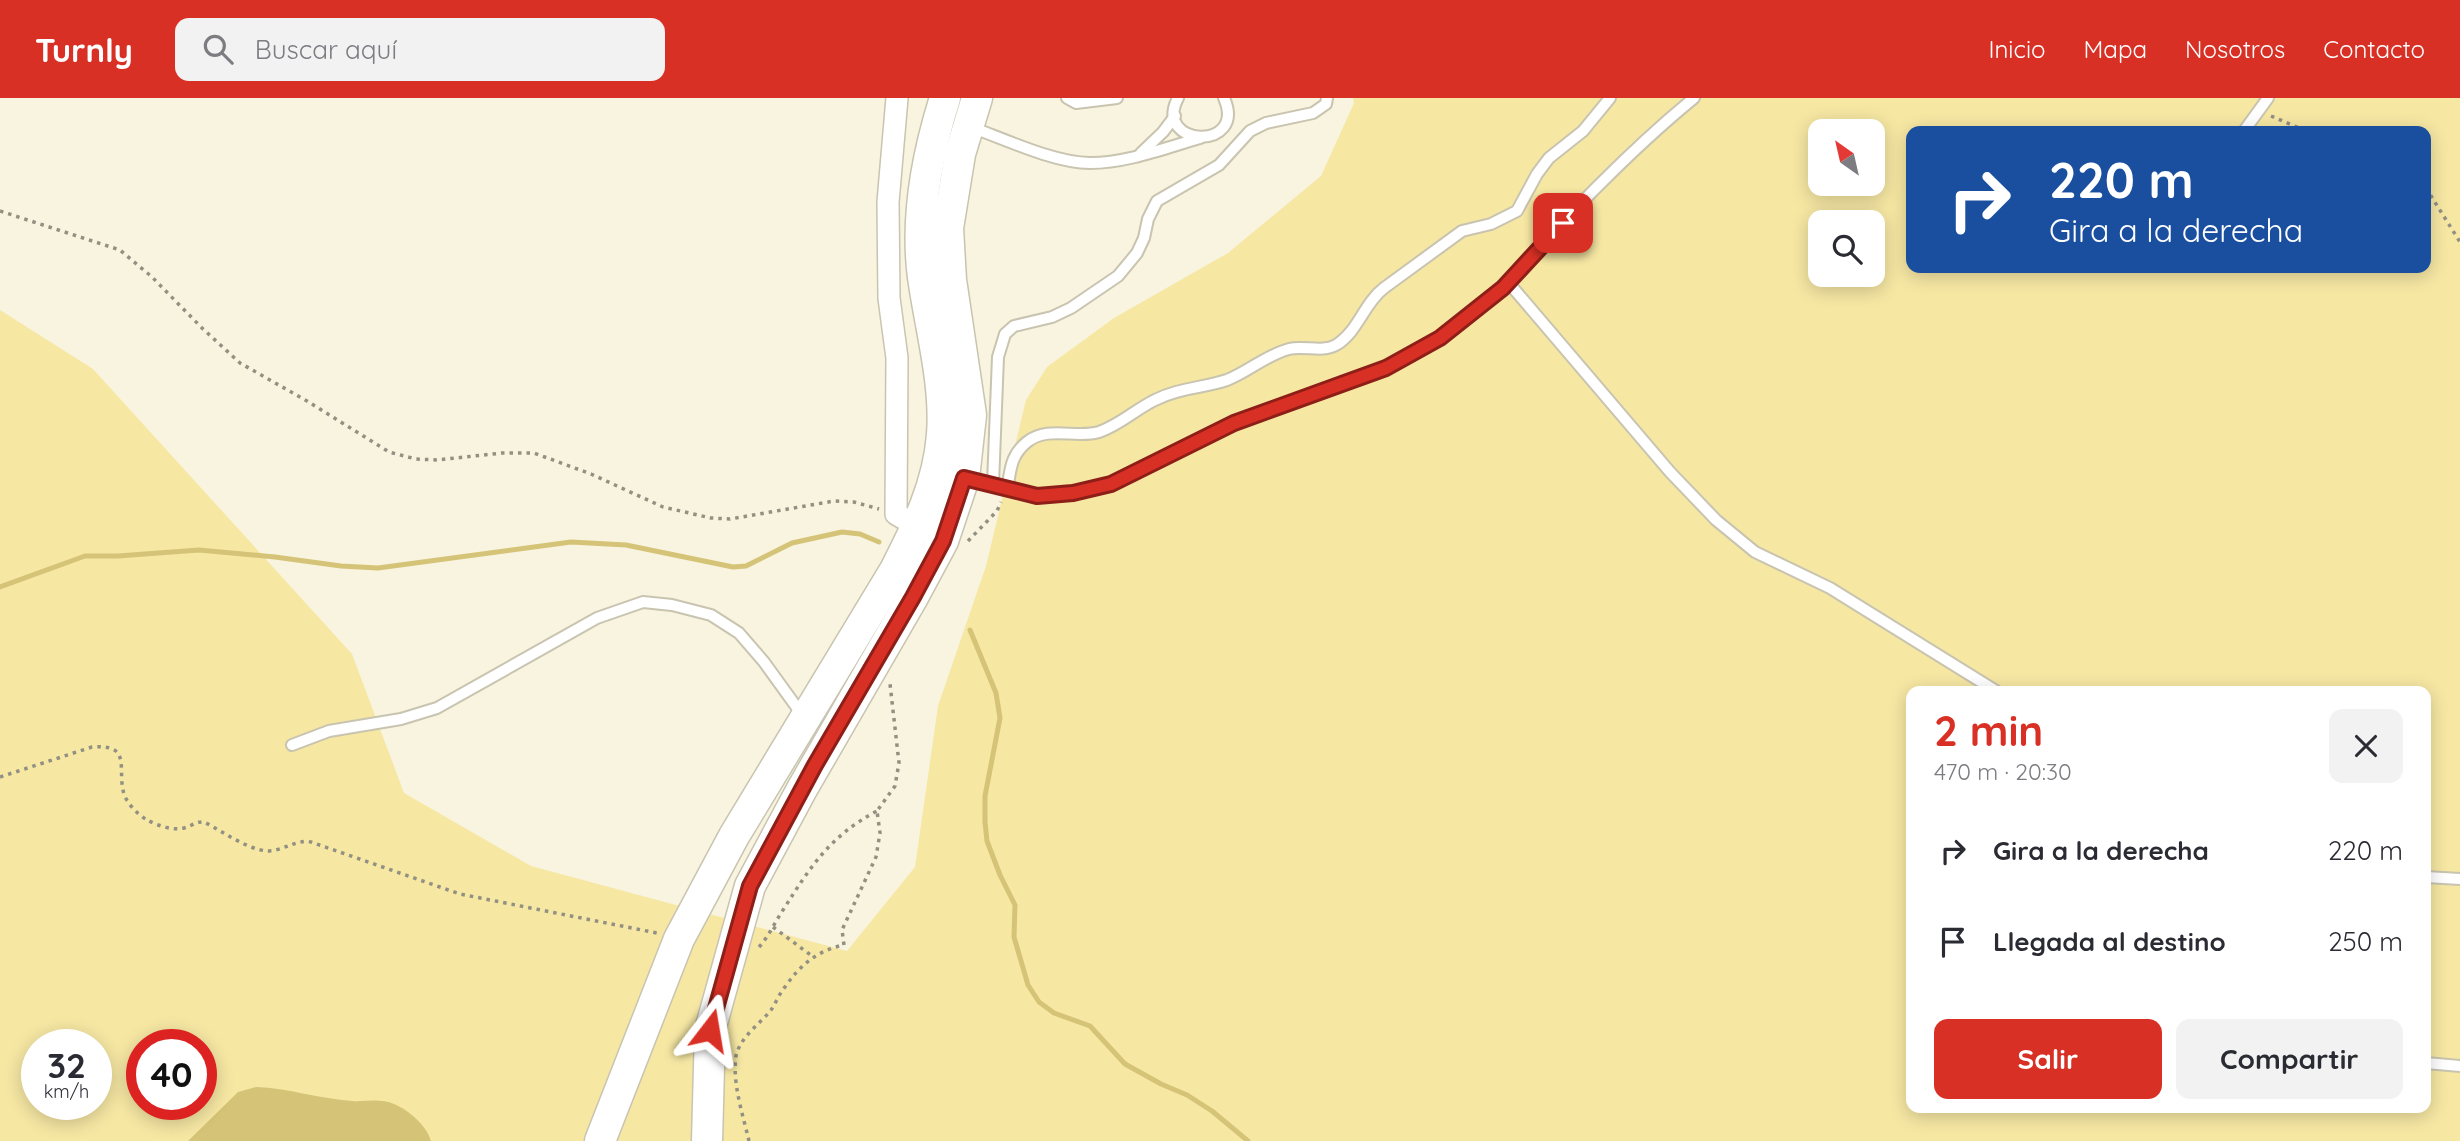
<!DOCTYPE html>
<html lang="es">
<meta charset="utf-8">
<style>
:root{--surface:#fff;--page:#f2f2f3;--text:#2b2b33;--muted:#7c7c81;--accent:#d93025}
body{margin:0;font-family:Quicksand,sans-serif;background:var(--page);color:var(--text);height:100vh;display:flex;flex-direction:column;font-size:26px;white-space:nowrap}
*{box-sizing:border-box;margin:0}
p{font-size:23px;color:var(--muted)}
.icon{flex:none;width:38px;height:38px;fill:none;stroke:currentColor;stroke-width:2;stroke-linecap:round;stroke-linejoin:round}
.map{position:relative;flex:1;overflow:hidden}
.drawer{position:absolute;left:1906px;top:588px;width:525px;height:427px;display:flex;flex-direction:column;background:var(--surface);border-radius:14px;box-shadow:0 4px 18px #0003}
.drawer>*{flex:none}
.top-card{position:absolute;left:1906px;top:28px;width:525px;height:147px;border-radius:14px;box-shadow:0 4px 18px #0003;background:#1a4fa0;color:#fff;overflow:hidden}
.needle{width:46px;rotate:326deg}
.tools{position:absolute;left:1808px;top:21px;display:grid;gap:14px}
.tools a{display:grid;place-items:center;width:77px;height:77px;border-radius:14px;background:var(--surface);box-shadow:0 4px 18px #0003;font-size:35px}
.speed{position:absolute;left:21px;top:931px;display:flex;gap:14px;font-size:35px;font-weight:700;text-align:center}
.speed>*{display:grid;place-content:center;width:91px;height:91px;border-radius:50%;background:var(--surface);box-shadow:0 4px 18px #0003;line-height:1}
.speed small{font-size:18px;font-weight:400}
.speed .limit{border:10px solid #d22;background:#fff;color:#111}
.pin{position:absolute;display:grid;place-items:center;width:60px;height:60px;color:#fff;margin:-30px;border-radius:14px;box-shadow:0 4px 10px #0006}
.me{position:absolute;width:77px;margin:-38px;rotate:14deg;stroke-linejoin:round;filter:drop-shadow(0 0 5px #0008)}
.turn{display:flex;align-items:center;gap:24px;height:147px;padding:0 28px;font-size:32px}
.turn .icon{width:91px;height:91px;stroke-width:2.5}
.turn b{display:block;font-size:49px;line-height:60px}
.round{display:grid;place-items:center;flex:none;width:74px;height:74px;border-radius:14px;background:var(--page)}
.head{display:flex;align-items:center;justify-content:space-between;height:119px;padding:0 28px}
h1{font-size:42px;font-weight:800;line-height:52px;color:var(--accent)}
.primary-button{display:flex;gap:14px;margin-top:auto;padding:14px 28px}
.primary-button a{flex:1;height:80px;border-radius:14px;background:var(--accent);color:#fff;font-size:28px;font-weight:800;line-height:80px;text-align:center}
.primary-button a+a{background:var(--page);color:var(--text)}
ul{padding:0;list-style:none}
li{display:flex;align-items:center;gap:21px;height:91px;padding:0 28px}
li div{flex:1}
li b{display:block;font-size:26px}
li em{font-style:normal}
header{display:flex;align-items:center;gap:42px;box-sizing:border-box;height:98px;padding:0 35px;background:var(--accent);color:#fff}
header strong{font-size:33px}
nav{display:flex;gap:38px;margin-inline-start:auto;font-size:24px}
.search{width:490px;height:63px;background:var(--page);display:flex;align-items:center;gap:18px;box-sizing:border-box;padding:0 24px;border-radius:14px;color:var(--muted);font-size:26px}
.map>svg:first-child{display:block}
.green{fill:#f6e7a3;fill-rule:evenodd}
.water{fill:#d5c477}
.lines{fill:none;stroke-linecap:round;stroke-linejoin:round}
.stream{stroke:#d5c477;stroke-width:5}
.lane-casing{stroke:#c8c4b0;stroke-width:14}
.street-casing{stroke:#c8c4b0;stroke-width:24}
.secondary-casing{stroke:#c8c4b0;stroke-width:33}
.path{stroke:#929082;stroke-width:3.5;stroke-dasharray:3.5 5;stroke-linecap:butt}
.lane{stroke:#fff;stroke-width:10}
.street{stroke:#fff;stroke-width:21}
.secondary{stroke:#fff;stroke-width:30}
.route-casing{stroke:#8d1f18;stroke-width:18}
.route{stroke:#d93025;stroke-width:12}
</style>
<header>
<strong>Turnly</strong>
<div class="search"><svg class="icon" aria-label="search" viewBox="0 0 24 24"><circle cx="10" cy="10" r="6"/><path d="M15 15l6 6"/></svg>Buscar aquí</div>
<nav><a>Inicio</a><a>Mapa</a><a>Nosotros</a><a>Contacto</a></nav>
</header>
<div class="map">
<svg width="2460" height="1043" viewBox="0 0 2460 1043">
<rect width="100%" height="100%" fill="#f8f4df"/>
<path class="green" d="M1353,0H2460V1043H0V212L93,271L352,556L404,695L531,768L847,853L915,769L938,608L986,468L1026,302L1047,269L1114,220L1228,155L1321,78L1354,5ZM1820,33H1872V86H1820ZM1911,33H2426V170H1911ZM1820,124H1872V177H1820ZM1911,593H2426V1010H1911ZM37,947H96V1006H37ZM142,947H201V1006H142Z"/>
<path class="water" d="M256,989C288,990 320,1001 352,1003C366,1004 380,1000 394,1006C409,1012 427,1028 431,1043H188L238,994Z"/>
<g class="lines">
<g class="stream">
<path d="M0,489L85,458H118L199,452L275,459L341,468L378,470L571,444L626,447L733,469L746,468L792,445L842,434L860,436L879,444"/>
<path d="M970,532L996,595L1000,620L985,698V724L987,743L1000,777L1015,807L1014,839L1028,887L1039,904L1054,915L1090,928L1125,966L1161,986L1187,997L1212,1013L1248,1043"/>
</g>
<defs>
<g id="lane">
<path d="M1067,0L1076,5L1117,0"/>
<path d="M1178,0C1152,49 1248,54 1224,0"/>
<path d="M971,29C1004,41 1055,65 1090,65C1127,65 1165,50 1200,40"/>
<path d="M2244,33L2268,0"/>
<path d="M1141,55L1163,34L1175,18"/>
<path d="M1508,184L1670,374L1716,422L1755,454L1830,490L1996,593"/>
<path d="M967,380C990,386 1015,397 1039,398C1112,399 1171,352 1235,325C1303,296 1379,282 1440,240C1503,196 1547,138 1600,86C1630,56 1661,27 1694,0"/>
<path d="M993,386L998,259L1005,236L1014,228L1052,219L1071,210L1118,178L1137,155L1144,140L1148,121L1157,103L1219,67L1250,33L1266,25L1313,15L1326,6L1327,0"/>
<path d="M1007,391C1011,371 1010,358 1027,344C1048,327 1076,341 1099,334C1120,327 1136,311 1155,302C1178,290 1203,290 1227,282C1248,274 1266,257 1289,251C1304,247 1322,255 1336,247C1358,234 1364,205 1384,190L1462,133L1491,126L1517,113L1537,76L1549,60L1583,33L1610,0"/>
<path d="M292,647L329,633L401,621L437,610L597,520L643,504L672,507L711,517L739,535L764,564L803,618"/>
<path d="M2426,779L2460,781"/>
<path d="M2426,965L2460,968"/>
</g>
<path id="street" d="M897,0L888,104L889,200L897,260L896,416L927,434"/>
<g id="secondary">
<path d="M600,1043L679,841L734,738L895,472C917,429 938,387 942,337C946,285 930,230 923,179C915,119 927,57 945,0"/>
<path d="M707,1043L710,932L750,788L802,691L913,499L943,443L964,380L971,317L951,182L948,130L960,56L977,0"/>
</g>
</defs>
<use href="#lane" class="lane-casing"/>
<use href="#street" class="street-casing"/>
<use href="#secondary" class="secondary-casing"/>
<g class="path">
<path d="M2271,18L2306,33"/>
<path d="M2426,90L2460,144"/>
<path d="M0,113L120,152L152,179L202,230L240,265L307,303L389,354L416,361L437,362L502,355H534L591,376L663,409L711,420L730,421L834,403L854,404L879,411"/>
<path d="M968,443L997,413L1001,404"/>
<path d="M0,679L92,649C131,646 118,668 123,692C125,704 137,716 147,722C157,727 172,733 184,730C192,728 196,723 204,724C223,733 255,758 276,752C287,749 295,744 308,743L460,796L657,835"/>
<path d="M773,829L812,858"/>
<path d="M759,849C769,838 775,824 783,812C811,768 830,738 877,713"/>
<path d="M749,1043C743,1017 732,985 736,958C740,939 760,926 771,912C776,905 779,896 785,889C800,867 818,852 844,847L842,832L876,759L880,735L877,713L895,688L899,665L890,586"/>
</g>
<use href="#lane" class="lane"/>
<use href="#street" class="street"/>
<use href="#secondary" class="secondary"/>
</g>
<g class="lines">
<defs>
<path id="route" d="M710,932L750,788L815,667L913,499L943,443L964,380L1037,398L1073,395L1111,386L1234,325L1386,270L1440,240L1503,190L1563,125"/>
</defs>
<use href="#route" class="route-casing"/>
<use href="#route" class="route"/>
</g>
</svg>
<div class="tools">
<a><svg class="needle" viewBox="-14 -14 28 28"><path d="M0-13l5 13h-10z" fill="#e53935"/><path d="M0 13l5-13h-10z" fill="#7c7c81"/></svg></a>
<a><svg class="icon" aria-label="search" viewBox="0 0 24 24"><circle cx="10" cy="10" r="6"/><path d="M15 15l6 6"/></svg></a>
</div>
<div class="speed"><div>32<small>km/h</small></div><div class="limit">40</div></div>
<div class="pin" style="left:1563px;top:125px;background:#d93025"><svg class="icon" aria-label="arrive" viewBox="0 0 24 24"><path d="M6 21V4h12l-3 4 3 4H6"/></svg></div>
<svg class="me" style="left:710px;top:932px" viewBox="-20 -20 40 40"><path d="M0-17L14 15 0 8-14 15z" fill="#d93025" stroke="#fff" stroke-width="4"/></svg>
<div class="top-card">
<div class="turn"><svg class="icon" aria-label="right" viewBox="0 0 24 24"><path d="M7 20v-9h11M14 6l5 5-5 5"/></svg><div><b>220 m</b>Gira a la derecha</div></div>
</div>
<section class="drawer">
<div class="head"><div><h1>2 min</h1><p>470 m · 20:30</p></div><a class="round"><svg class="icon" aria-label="close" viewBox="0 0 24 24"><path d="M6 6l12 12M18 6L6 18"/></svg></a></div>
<ul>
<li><svg class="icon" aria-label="right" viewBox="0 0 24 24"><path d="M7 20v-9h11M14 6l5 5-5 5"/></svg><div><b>Gira a la derecha</b></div><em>220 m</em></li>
<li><svg class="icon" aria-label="arrive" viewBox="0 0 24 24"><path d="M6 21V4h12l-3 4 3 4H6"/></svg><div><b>Llegada al destino</b></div><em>250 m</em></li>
</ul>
<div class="primary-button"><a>Salir</a><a>Compartir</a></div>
</section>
</div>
